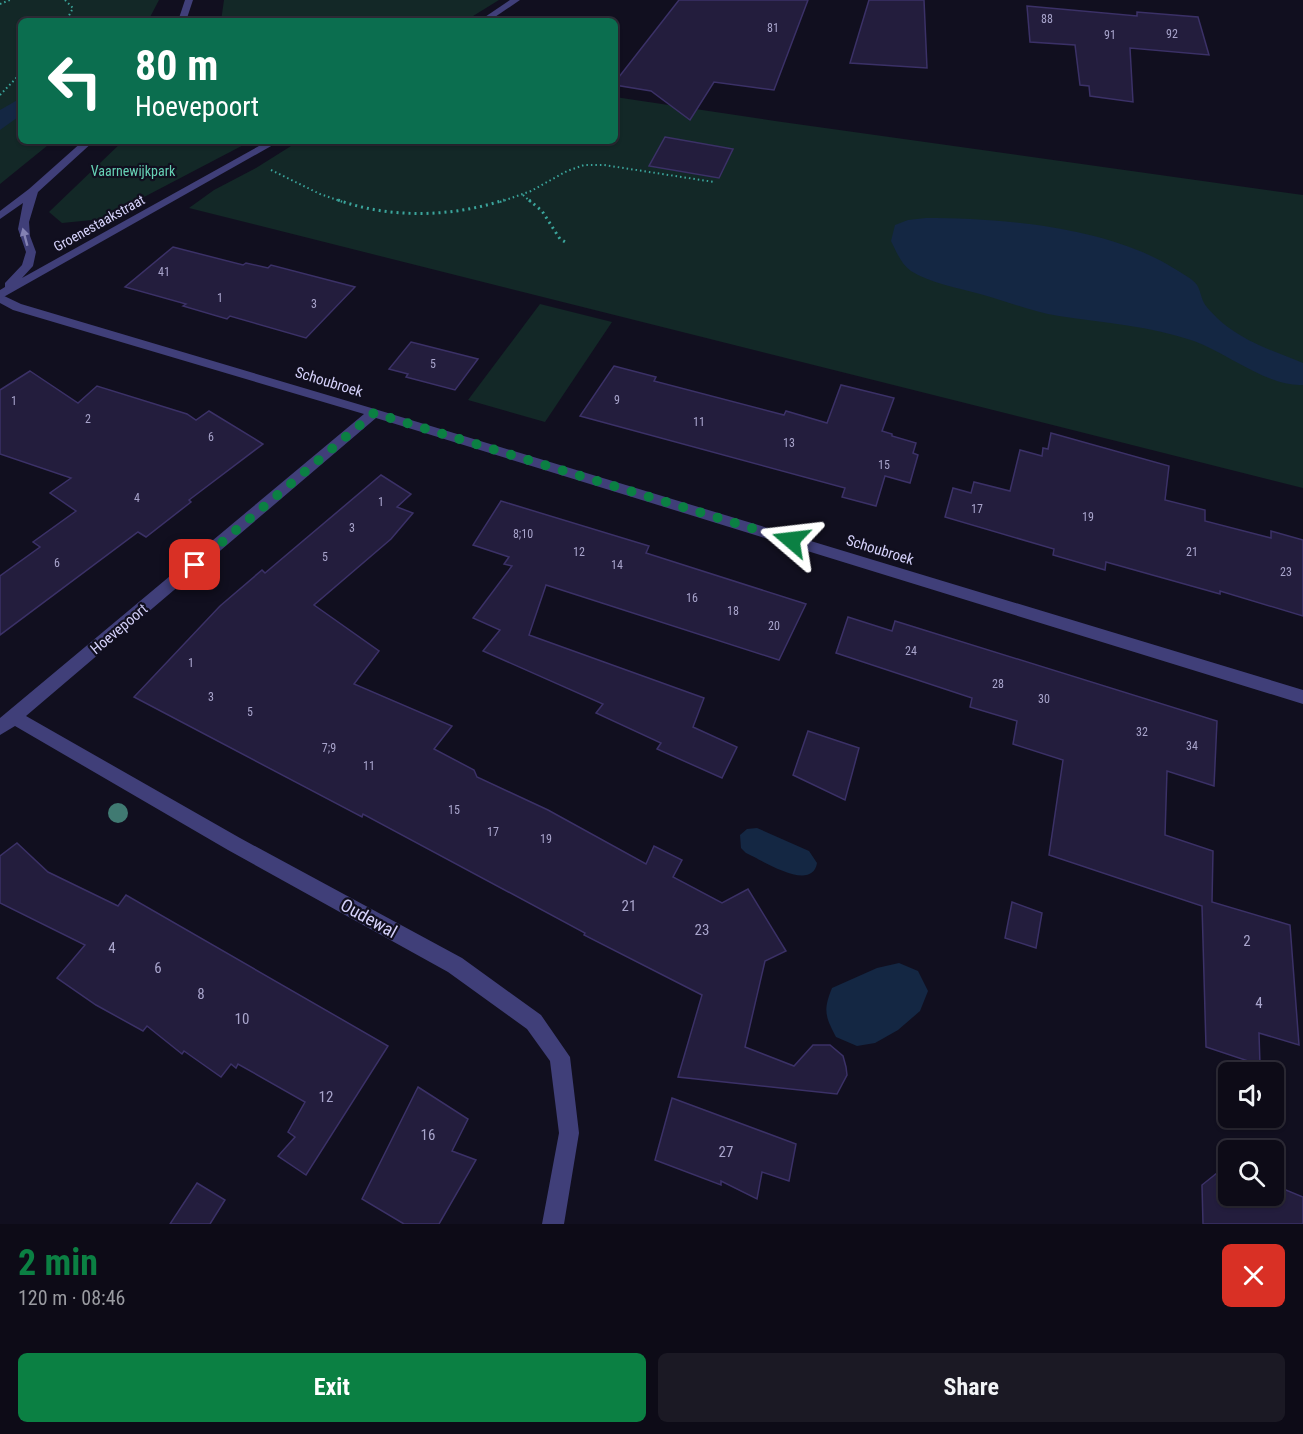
<!DOCTYPE html>
<meta charset="utf-8">
<style>
:root{--surface:#0d0b17;--page:#1b1924;--text:#f1f3f6;--muted:#9a9ba1;--line:#2d2b36;--accent:#0b8043}
body{margin:0;font-family:"Roboto Condensed",sans-serif;background:var(--page);color:var(--text);height:100vh;display:flex;flex-direction:column;font-size:22px;white-space:nowrap}
*{box-sizing:border-box;margin:0}
p{font-size:20px;color:var(--muted)}
.icon{flex:none;width:33px;height:33px;fill:none;stroke:currentColor;stroke-width:2;stroke-linecap:round;stroke-linejoin:round}
.map{position:relative;height:1224px;overflow:hidden}
.sheet{display:flex;flex-direction:column;background:var(--surface);flex:1}
.sheet>*{flex:none}
.top-card{position:absolute;left:18px;top:18px;width:600px;height:126px;border-radius:9px;box-shadow:0 2px 4px #0004,0 0 0 2px var(--line);background:#0b6e4f;color:#fff;overflow:hidden}
.buttons{position:absolute;left:1218px;top:1062px;display:grid;gap:12px}
.buttons a{display:grid;place-items:center;width:66px;height:66px;border-radius:9px;background:var(--surface);box-shadow:0 2px 4px #0004,0 0 0 2px var(--line);font-size:30px}
.pin{position:absolute;display:grid;place-items:center;width:51px;height:51px;color:#fff;margin:-26px;border-radius:12px;box-shadow:0 3px 9px #0006}
.me{position:absolute;width:66px;margin:-33px;rotate:287deg;stroke-linejoin:round;filter:drop-shadow(0 0 4px #0008)}
.turn{display:flex;align-items:center;gap:21px;height:126px;padding:0 18px;font-size:27px}
.turn .icon{width:78px;height:78px;stroke-width:2.5}
.turn b{display:block;font-size:42px;line-height:51px}
.round{display:grid;place-items:center;flex:none;width:63px;height:63px;border-radius:9px;background:var(--page)}
.headline{display:flex;align-items:center;justify-content:space-between;height:102px;padding:0 18px}
h1{font-size:36px;font-weight:700;line-height:45px;color:var(--accent)}
.action{display:flex;gap:12px;margin-top:auto;padding:12px 18px}
.action a{flex:1;height:69px;border-radius:9px;background:var(--accent);color:#fff;font-size:24px;font-weight:700;line-height:69px;text-align:center}
.action a+a{background:var(--page);color:var(--text)}
.map>svg:first-child{display:block}
.green{fill:#132827}
.water{fill:#142743}
.building{fill:#231d3d;stroke:#3b3167;stroke-width:1.5}
.lines{fill:none;stroke-linecap:round;stroke-linejoin:round}
.path-far1{stroke:#3ba59c;stroke-width:2;stroke-dasharray:1.5 3;stroke-linecap:butt}
.path{stroke:#3ba59c;stroke-width:3;stroke-dasharray:2 4;stroke-linecap:butt}
.minor{fill:#403f79;fill-rule:evenodd}
.tertiary{fill:#403f79;fill-rule:evenodd}
.tree{fill:#407a72}
.oneway{fill:#8381b3}
.route{stroke:#0b8043;stroke-width:10;stroke-dasharray:0 18}
.labels{text-anchor:middle;dominant-baseline:central;stroke-width:4.5;stroke-linejoin:round;paint-order:stroke}
.number-label{font-size:12px;fill:#a8a4cb}
.far-park-label{font-size:14px;fill:#66d1b5;stroke:#110f1f}
.far-street-label{font-size:14px;fill:#d5d1fa;stroke:#110f1f}
.street-label{font-size:15px;fill:#d5d1fa;stroke:#110f1f}
.near-number-label{font-size:15px;fill:#a8a4cb}
.near-street-label{font-size:18px;fill:#d5d1fa;stroke:#110f1f}
</style>
<div class="map">
<svg width="1303" height="1224" viewBox="0 0 1303 1224">
<rect width="100%" height="100%" fill="#110f1f"/>
<g class="green">
<path d="M0,0H159L148,21H21V141H53L0,184Z"/>
<path d="M224,0H499L465,21H221Z"/>
<path d="M615,97L775,121L1303,195V488L189,208L214,190L256,168L299,141H615Z"/>
<path d="M123,141H251L102,219L62,223L49,212Z"/>
<path d="M540,304L612,322L545,422L468,400Z"/>
</g>
<g class="water">
<path d="M21,98V115L0,130V110Z"/>
<path d="M926,218C1002,218 1109,227 1175,269C1181,273 1193,279 1197,285C1201,291 1201,300 1206,306C1232,338 1266,348 1303,363V385C1268,387 1227,353 1194,341C1150,326 1105,323 1059,316C1031,312 1007,301 980,294C958,288 930,283 911,271C901,264 896,251 891,241L895,225L908,220Z"/>
<path d="M757,828L809,851L817,863C812,893 762,860 746,853L741,848L740,835L747,829Z"/>
<path d="M899,963L918,971L928,991L920,1011L898,1030L875,1043L857,1046L836,1037C825,1016 823,1010 832,988L877,968Z"/>
</g>
<g class="building">
<path d="M679,0H808L774,90L714,82L690,120L651,91L615,85V82Z"/>
<path d="M869,0H924L927,68L850,63Z"/>
<path d="M1027,6L1137,16V12L1198,17L1209,55L1130,48L1133,102L1090,96L1089,86L1080,85L1075,45L1030,42Z"/>
<path d="M665,137L733,149L719,178L649,166Z"/>
<path d="M173,247L243,265L246,263L268,268L271,265L355,287L306,338L230,316L227,319L183,306L186,304L125,287Z"/>
<path d="M411,342L478,359L455,390L406,377L408,374L389,369Z"/>
<path d="M614,366L656,377L654,381L784,415L786,411L827,423L841,385L894,398L882,431L892,434V436L916,443L913,453L918,455L910,483L885,476L876,506L842,497L845,488L580,416Z"/>
<path d="M30,371L78,403L97,386L187,414L196,420L209,411L263,444L189,500L191,502L146,537L138,532L0,635V576L40,547L33,542L76,511L50,493L71,478L0,454V390Z"/>
<path d="M1051,433L1169,466L1165,500L1205,510V521L1271,538V531L1303,540V616L1220,591V594L1106,562L1105,570L1053,555L1054,549L945,517L953,488L971,493L974,482L1010,491L1020,450L1042,456L1043,448L1048,449Z"/>
<path d="M381,475L411,494L397,507L413,513L391,539L314,605L379,651L354,684L452,726L434,749L474,770L477,777L548,810L646,864L654,846L682,860L673,877L722,903L748,889L786,951L765,961L745,1047L794,1066L813,1045H830L843,1056L846,1067L847,1075L837,1094L678,1077L702,995L584,935L585,933L363,814L362,817L134,697L220,606L262,570L265,573Z"/>
<path d="M501,501L649,546L646,553L806,604L779,660L546,585L529,635L704,698L693,727L737,747L722,778L657,749L661,743L596,713L603,704L483,651L500,630L473,618L512,566L504,564L509,557L473,545Z"/>
<path d="M848,617L892,631L895,621L1217,721L1214,786L1167,771L1165,835L1213,851L1212,902L1290,925L1299,1045L1259,1033L1260,1065L1206,1047L1202,906L1049,855L1063,760L1013,744L1017,721L970,707L972,698L836,653Z"/>
<path d="M808,731L859,748L845,800L793,775Z"/>
<path d="M17,843L48,872L118,906L126,895L388,1046L306,1175L278,1156L295,1137L288,1132L305,1102L238,1064L236,1068L231,1064L221,1077L184,1051L182,1054L147,1026L143,1031L96,1005L57,978L85,945L0,903V856Z"/>
<path d="M1012,902L1042,913L1036,948L1005,938Z"/>
<path d="M418,1087L468,1119L452,1151L476,1160L439,1224H404L362,1199Z"/>
<path d="M672,1098L796,1144L789,1181L762,1172L757,1199L721,1181V1185L655,1160Z"/>
<path d="M1227,1165L1228,1166V1196H1274V1185L1303,1197V1224H1203L1202,1185Z"/>
<path d="M197,1183L225,1200L210,1224H170Z"/>
</g>
<g class="lines">
<g class="path-far1">
<path d="M65,0L73,8L66,21"/>
<path d="M0,4L10,0"/>
<path d="M0,95L21,73"/>
<path d="M271,170L320,194L343,202"/>
<path d="M523,195L531,202"/>
<path d="M500,202L531,191L567,171L584,165H604L714,182"/>
</g>
<g class="path">
<path d="M338,200C391,219 452,217 504,200"/>
<path d="M529,200L542,211L560,239L567,243"/>
</g>
<path class="minor" d="M0,294L21,304L378,410L1303,690V704L376,418L26,716L240,838L462,958L541,1015L570,1057L579,1133L564,1224H542L559,1133L550,1061L527,1029L448,972L228,850L15,726L0,735V718L364,414L13,310L0,303Z"/>
<g class="tertiary">
<path d="M185,0H193L186,21H178Z"/>
<path d="M510,0H520L489,21H479Z"/>
<path d="M83,141H94L38,192L29,222L30,236L36,252L33,266L22,278L268,141H280L0,299V290L5,287V283L22,265L26,252L18,229L23,203L0,219V211L29,189Z"/>
</g>
</g>
<circle class="tree" cx="118" cy="813" r="10"/>
<defs><path id="oneway-solid" d="M-6-.8H1V-3.2L6.5 0L1 3.2V.8H-6Z" transform="scale(1.5)"/></defs>
<use class="oneway" href="#oneway-solid" transform="translate(25 237) rotate(-105)"/>
<g class="lines">
<path class="route" d="M195,565L374,413L791,540"/>
</g>
<g class="labels">
<g class="number-label">
<text x="1047" y="19">88</text>
<text x="773" y="28">81</text>
<text x="1172" y="34">92</text>
<text x="1110" y="35">91</text>
<text x="164" y="272">41</text>
<text x="220" y="298">1</text>
<text x="314" y="304">3</text>
<text x="433" y="364">5</text>
<text x="617" y="400">9</text>
<text x="14" y="401">1</text>
<text x="88" y="419">2</text>
<text x="699" y="422">11</text>
<text x="211" y="437">6</text>
<text x="789" y="443">13</text>
<text x="884" y="465">15</text>
<text x="137" y="498">4</text>
<text x="381" y="502">1</text>
<text x="977" y="509">17</text>
<text x="1088" y="517">19</text>
<text x="352" y="528">3</text>
<text x="523" y="534">8;10</text>
<text x="579" y="552">12</text>
<text x="1192" y="552">21</text>
<text x="325" y="557">5</text>
<text x="57" y="563">6</text>
<text x="617" y="565">14</text>
<text x="1286" y="572">23</text>
<text x="692" y="598">16</text>
<text x="733" y="611">18</text>
<text x="774" y="626">20</text>
<text x="911" y="651">24</text>
<text x="191" y="663">1</text>
<text x="998" y="684">28</text>
<text x="211" y="697">3</text>
<text x="1044" y="699">30</text>
<text x="250" y="712">5</text>
<text x="1142" y="732">32</text>
<text x="1192" y="746">34</text>
<text x="329" y="748">7;9</text>
<text x="369" y="766">11</text>
<text x="454" y="810">15</text>
<text x="493" y="832">17</text>
<text x="546" y="839">19</text>
</g>
<g class="far-park-label">
<text x="133" y="171">Vaarnewijkpark</text>
</g>
<g class="far-street-label">
<text transform="translate(99 223) rotate(-29)">Groenestaakstraat</text>
</g>
<g class="street-label">
<text transform="translate(329 382) rotate(17)">Schoubroek</text>
<text transform="translate(880 550) rotate(17)">Schoubroek</text>
<text transform="translate(119 629) rotate(-40)">Hoevepoort</text>
</g>
<g class="near-number-label">
<text x="629" y="906">21</text>
<text x="702" y="930">23</text>
<text x="1247" y="941">2</text>
<text x="112" y="948">4</text>
<text x="158" y="968">6</text>
<text x="201" y="994">8</text>
<text x="1259" y="1003">4</text>
<text x="242" y="1019">10</text>
<text x="326" y="1097">12</text>
<text x="428" y="1135">16</text>
<text x="726" y="1152">27</text>
</g>
<g class="near-street-label">
<text transform="translate(369 918) rotate(29)">Oudewal</text>
</g>
</g>
</svg>
<div class="buttons">
<a><svg class="icon" aria-label="sound" viewBox="0 0 24 24"><path d="M4 9h4l5-4v14l-5-4H4zM17 9q2 3 0 6"/></svg></a>
<a><svg class="icon" aria-label="search" viewBox="0 0 24 24"><circle cx="10" cy="10" r="6"/><path d="M15 15l6 6"/></svg></a>
</div>
<div class="pin" style="left:195px;top:565px;background:#d93025"><svg class="icon" aria-label="arrive" viewBox="0 0 24 24"><path d="M6 21V4h12l-3 4 3 4H6"/></svg></div>
<svg class="me" style="left:791px;top:540px" viewBox="-20 -20 40 40"><path d="M0-17L14 15 0 8-14 15z" fill="#0b8043" stroke="#fff" stroke-width="4"/></svg>
<div class="top-card">
<div class="turn"><svg class="icon" aria-label="left" viewBox="0 0 24 24"><path d="M17 20v-9H6M10 6l-5 5 5 5"/></svg><div><b>80 m</b>Hoevepoort</div></div>
</div>
</div>
<section class="sheet">
<div class="headline"><div><h1>2 min</h1><p>120 m · 08:46</p></div><a class="round" style="background:#d93025;color:#fff"><svg class="icon" aria-label="close" viewBox="0 0 24 24"><path d="M6 6l12 12M18 6L6 18"/></svg></a></div>
<div class="action"><a>Exit</a><a>Share</a></div>
</section>
